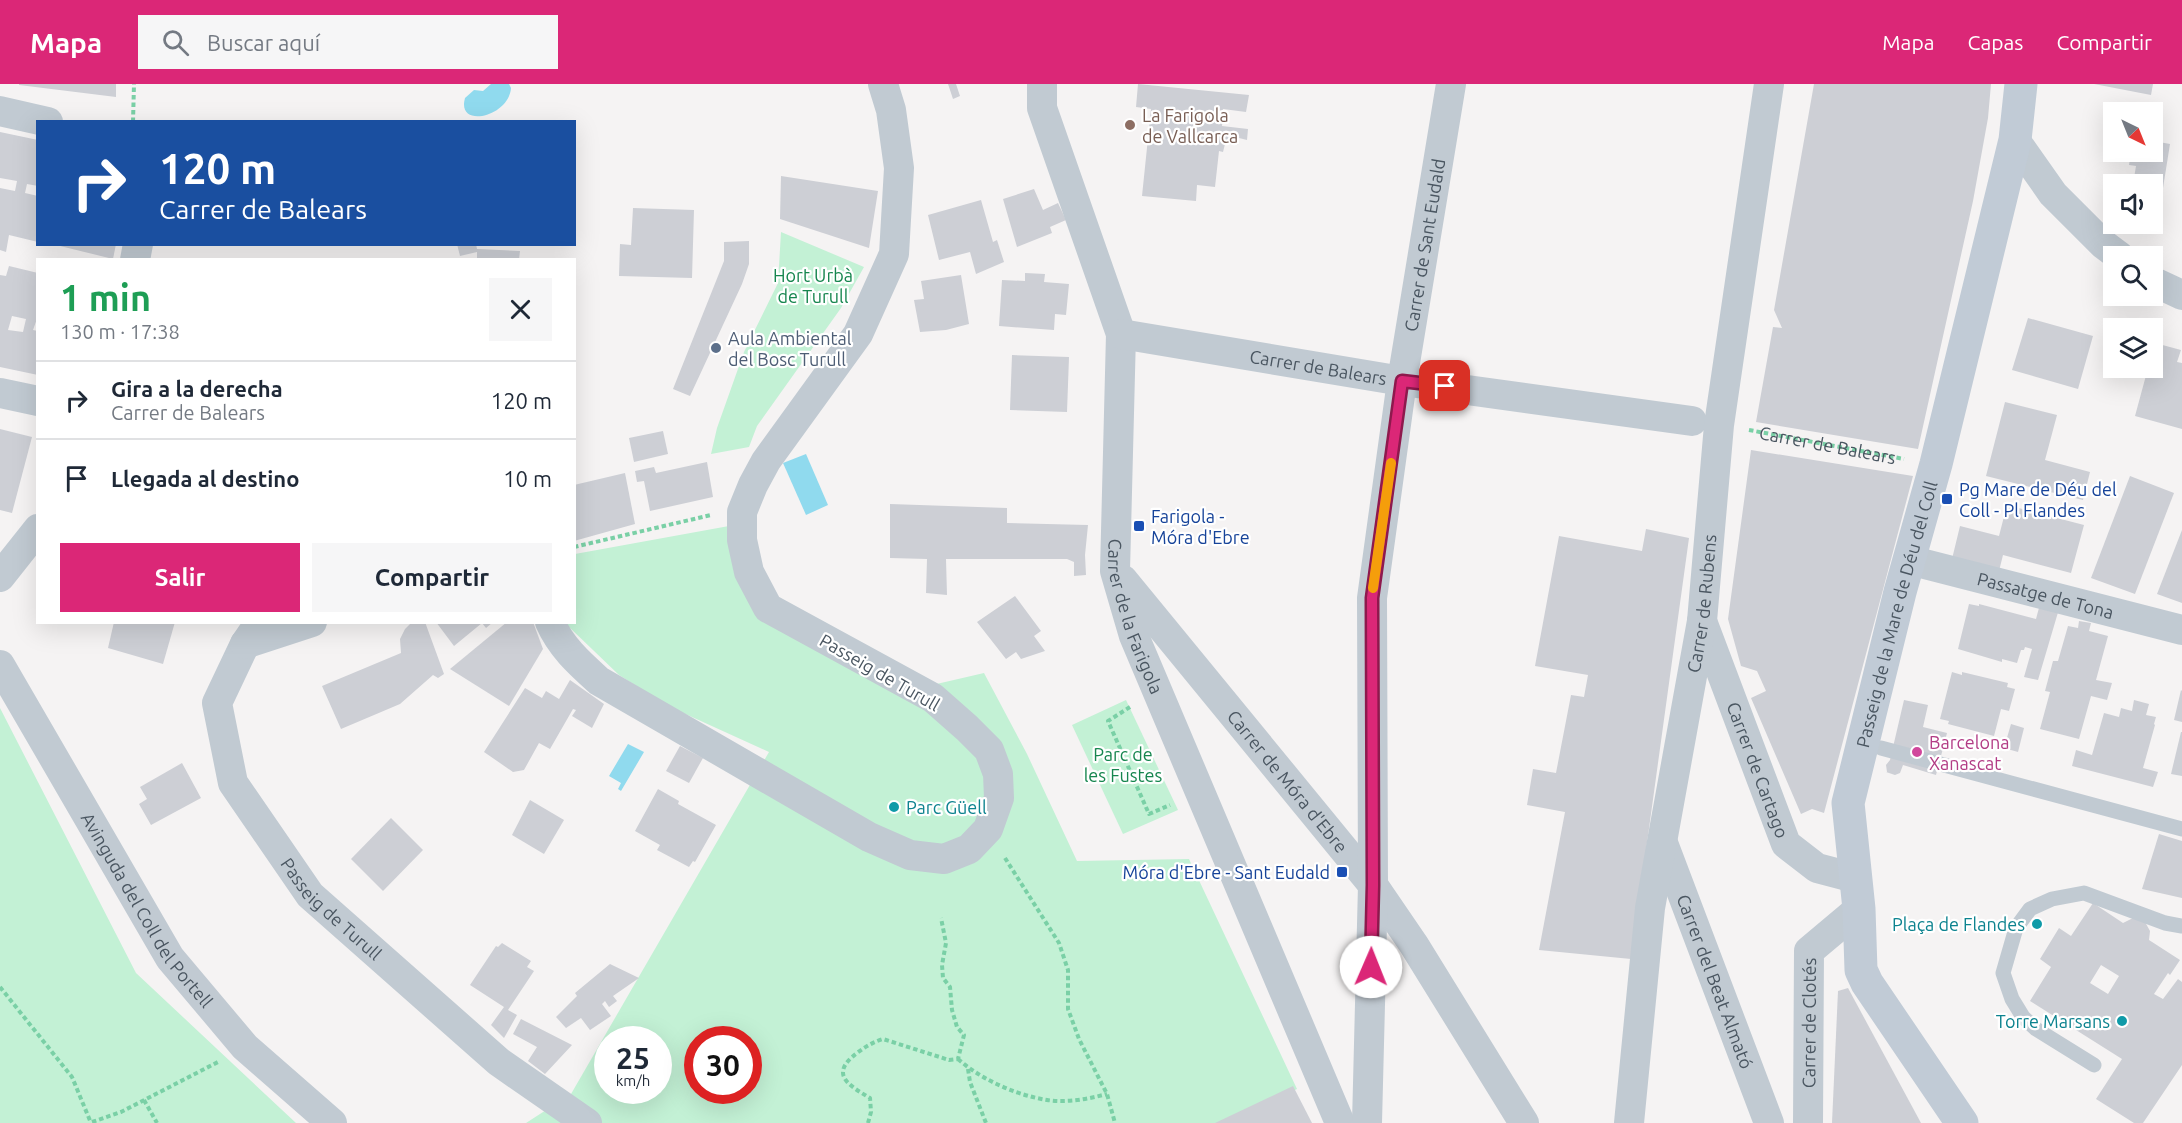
<!DOCTYPE html>
<html lang="es">
<meta charset="utf-8">
<style>
:root{--surface:#fff;--page:#f6f6f7;--text:#1f2937;--muted:#747a83;--line:#e0e1e3;--accent:#db2777}
body{margin:0;font-family:Ubuntu,sans-serif;background:var(--page);color:var(--text);height:100vh;display:flex;flex-direction:column;font-size:22px;white-space:nowrap}
*{box-sizing:border-box;margin:0}
p{font-size:20px;color:var(--muted)}
.icon{flex:none;width:33px;height:33px;fill:none;stroke:currentColor;stroke-width:2;stroke-linecap:round;stroke-linejoin:round}
.map{position:relative;flex:1;overflow:hidden}
.details{position:absolute;left:36px;top:174px;width:540px;height:366px;display:flex;flex-direction:column;background:var(--surface);border-radius:0px;box-shadow:0 6px 24px #0002}
.details>*{flex:none}
.banner{position:absolute;left:36px;top:36px;width:540px;height:126px;border-radius:0px;box-shadow:0 6px 24px #0002;background:#1a4fa0;color:#fff;overflow:hidden}
.needle{width:39px;rotate:137deg}
.tools{position:absolute;left:2103px;top:18px;display:grid;gap:12px}
.tools a{display:grid;place-items:center;width:60px;height:60px;border-radius:0px;background:var(--surface);box-shadow:0 6px 24px #0002;font-size:30px}
.speed{position:absolute;left:594px;top:942px;display:flex;gap:12px;font-size:30px;font-weight:700;text-align:center}
.speed>*{display:grid;place-content:center;width:78px;height:78px;border-radius:50%;background:var(--surface);box-shadow:0 6px 24px #0002;line-height:1}
.speed small{font-size:15px;font-weight:400}
.speed .limit{border:9px solid #d22;background:#fff;color:#111}
.pin{position:absolute;display:grid;place-items:center;width:51px;height:51px;color:#fff;margin:-26px;border-radius:12px;box-shadow:0 3px 9px #0006}
.me{position:absolute;width:66px;margin:-33px;rotate:1deg;stroke-linejoin:round;filter:drop-shadow(0 0 4px #0008)}
.turn{display:flex;align-items:center;gap:21px;height:126px;padding:0 24px;font-size:27px}
.turn .icon{width:78px;height:78px;stroke-width:2.5}
.turn b{display:block;font-size:42px;line-height:51px}
.round{display:grid;place-items:center;flex:none;width:63px;height:63px;border-radius:0px;background:var(--page)}
.head{display:flex;align-items:center;justify-content:space-between;height:102px;padding:0 24px}
h1{font-size:36px;font-weight:600;line-height:45px;color:#1e9e55}
.cta{display:flex;gap:12px;margin-top:auto;padding:12px 24px}
.cta a{flex:1;height:69px;border-radius:0px;background:var(--accent);color:#fff;font-size:24px;font-weight:600;line-height:69px;text-align:center}
.cta a+a{background:var(--page);color:var(--text)}
ul{padding:0;list-style:none}
li{display:flex;align-items:center;gap:18px;height:78px;padding:0 24px;border-top:2px solid var(--line)}
li div{flex:1}
li b{display:block;font-size:22px}
li em{font-style:normal}
header{display:flex;align-items:center;gap:36px;box-sizing:border-box;height:84px;padding:0 30px;background:var(--accent);color:#fff}
header strong{font-size:28px}
nav{display:flex;gap:33px;margin-inline-start:auto;font-size:21px}
.search{width:420px;height:54px;background:var(--page);display:flex;align-items:center;gap:15px;box-sizing:border-box;padding:0 21px;border-radius:0px;color:var(--muted);font-size:22px}
.map>svg:first-child{display:block}
.green{fill:#c3f1d5;fill-rule:evenodd}
.water{fill:#90daee}
.building{fill:#cdcfd5;fill-rule:evenodd}
.lines{fill:none;stroke-linecap:round;stroke-linejoin:round}
.path{stroke:#7ad0a6;stroke-width:4;stroke-dasharray:4.5 3;stroke-linecap:butt}
.lane{stroke:#c1cad2;stroke-width:15}
.street{stroke:#c1cad2;stroke-width:30}
.secondary{stroke:#c1cbd6;stroke-width:33}
.route-casing{stroke:#8e194d;stroke-width:15}
.route{stroke:#db2777;stroke-width:10}
.slow{stroke:#f59e0b;stroke-width:10}
.education-dot{fill:#8d6e63;stroke:#fff;stroke-width:2}
.service-dot{fill:#5c6f8a;stroke:#fff;stroke-width:2}
.transit-dot{fill:#1a4fb4;stroke:#fff;stroke-width:2}
.hotel-dot{fill:#d1479c;stroke:#fff;stroke-width:2}
.culture-dot{fill:#0f9aa8;stroke:#fff;stroke-width:2}
.labels{text-anchor:middle;dominant-baseline:central;stroke-width:4.5;stroke-linejoin:round;paint-order:stroke}
.education-label{font-size:18px;fill:#785e54;stroke:#fff;text-anchor:start}
.street-label{font-size:18px;fill:#4a5661;stroke:#fff}
.park-label{font-size:18px;fill:#17864f;stroke:#fff}
.service-label{font-size:18px;fill:#4e5e75;stroke:#fff;text-anchor:start}
.transit-label{font-size:18px;fill:#164399;stroke:#fff;text-anchor:start}
.hotel-label{font-size:18px;fill:#b23c85;stroke:#fff;text-anchor:start}
.culture-label{font-size:18px;fill:#0d838f;stroke:#fff;text-anchor:end}
</style>
<header>
<strong>Mapa</strong>
<div class="search"><svg class="icon" aria-label="search" viewBox="0 0 24 24"><circle cx="10" cy="10" r="6"/><path d="M15 15l6 6"/></svg>Buscar aquí</div>
<nav><a>Mapa</a><a>Capas</a><a>Compartir</a></nav>
</header>
<div class="map">
<svg width="2182" height="1039" viewBox="0 0 2182 1039">
<rect width="100%" height="100%" fill="#f5f3f3"/>
<g class="green">
<path d="M781,148L864,183L841,224L757,342L749,363L711,370L717,344L744,268L778,199Z"/>
<path d="M729,442L734,487L902,608L984,589L1027,670L1077,777L1189,775L1297,1005L1225,1039H526L571,1010L769,668L670,623L619,591L568,542V539L574,538L575,470ZM608,956H658V1006H608ZM698,956H748V1006H698Z"/>
<path d="M1126,616L1178,726L1123,750L1072,641Z"/>
<path d="M0,624L136,889L296,1039H0Z"/>
</g>
<g class="water">
<path d="M491,0H509L511,4C509,33 456,45 465,14L474,6L483,7Z"/>
<path d="M806,370L828,421L806,431L783,379Z"/>
<path d="M628,660L644,668L621,707L618,705L621,699L609,692Z"/>
</g>
<g class="building">
<path d="M19,0H116V13L19,1Z"/>
<path d="M948,0H956L960,12L953,15Z"/>
<path d="M1138,0L1249,11L1246,28L1223,25L1222,42L1248,45L1247,56L1239,54L1238,61L1225,60L1223,68L1219,67L1215,103L1197,101L1196,117L1142,112L1151,25L1136,23Z"/>
<path d="M1814,0H1991L1988,34L1973,117L1918,365L1756,338L1773,243L1782,244L1774,226Z"/>
<path d="M2094,0H2153L2151,11Z"/>
<path d="M2152,42L2162,43L2159,58L2170,60L2163,104L2152,103V100H2133L2136,82L2129,81L2131,68H2152Z"/>
<path d="M0,48L38,56V102L27,100L25,109L38,112V158L9,151L6,168L0,166V104L15,107L17,97L0,94Z"/>
<path d="M781,92L878,107L869,164L780,135Z"/>
<path d="M1034,105L1043,126L1058,119L1066,136L1050,143L1052,149L1017,163L1003,115Z"/>
<path d="M981,116L993,158L997,156L1004,178L976,190L970,168L939,176L928,131Z"/>
<path d="M633,124L694,126L692,194L619,192L620,160L631,161Z"/>
<path d="M749,157V180L742,200L690,312L673,305L724,177V158Z"/>
<path d="M52,160H116L113,175Z"/>
<path d="M457,160H476L477,165L520,167L519,176H477V168L460,172Z"/>
<path d="M9,182L38,189V232L33,246L38,247V291L0,283V191L6,192ZM12,232L26,235L23,248L8,246Z"/>
<path d="M1025,189L1045,190L1044,198L1069,200L1066,231L1055,230L1054,246L999,242L1002,196L1025,197Z"/>
<path d="M961,191L969,240L946,246L920,248L914,216L924,215L921,197Z"/>
<path d="M2028,234L2093,252L2078,305L2012,286Z"/>
<path d="M2155,259L2181,266L2177,278L2182,279V345L2135,332L2148,284H2152V268Z"/>
<path d="M1012,271L1069,273L1067,328L1010,326Z"/>
<path d="M2005,318L2057,331L2045,376L2090,388L2083,416L1986,392Z"/>
<path d="M0,345L32,353L12,429L0,426Z"/>
<path d="M663,347L668,370L634,378L629,354Z"/>
<path d="M1751,366L1913,392L1824,729L1812,725L1801,730L1751,614L1766,607L1757,587L1741,582L1728,535Z"/>
<path d="M707,378L713,413L650,427L644,397L637,398L635,387L654,383L656,389Z"/>
<path d="M625,389L635,440L574,457V401Z"/>
<path d="M2130,392L2174,409L2135,510L2091,494Z"/>
<path d="M890,420L1007,424V439L1088,441L1085,471L1086,491L1074,492V478L1067,475H946L947,511L926,509L927,475L890,474Z"/>
<path d="M2007,421L2084,441L2071,489L2003,471L1999,487L1952,475L1960,442L1999,452Z"/>
<path d="M1646,445L1689,454L1631,875L1539,866L1565,728L1527,721L1533,685L1556,689L1571,611L1584,613L1588,591L1535,582L1559,452L1642,467Z"/>
<path d="M2182,446V519L2157,510Z"/>
<path d="M1015,512L1041,547L1034,552L1045,567L1021,575L1016,568L1006,575L977,538Z"/>
<path d="M1969,520L1979,522V520L2036,535L2040,520L2059,525L2038,596L2024,593L2032,565L2025,563L2024,566H2021L2017,579L2002,575V578L1958,565Z"/>
<path d="M2079,537L2091,539L2089,547L2108,552L2096,596L2112,599L2107,616L2091,612L2079,655L2040,645L2050,608L2045,607L2053,577H2058L2068,542L2078,544Z"/>
<path d="M114,538H175L163,580L108,564Z"/>
<path d="M412,538H425L444,590L438,594L433,591L400,620L341,645L322,602L401,569L400,555L405,545Z"/>
<path d="M436,538H493L486,544L482,539L454,562Z"/>
<path d="M507,538H533L543,565L509,622L450,585Z"/>
<path d="M1952,588L1962,591V588L2008,599L2007,603L2015,605L2009,627L2001,625L1994,652L1948,640L1949,637L1940,635Z"/>
<path d="M570,596L604,620L592,644L572,632L576,626L573,625L550,665L539,659L524,686L513,688L484,668L525,604L542,614L546,607L559,615Z"/>
<path d="M2181,606L2182,607V638L2174,636Z"/>
<path d="M1904,616L1928,621L1923,643L1947,649L1936,691L1903,681L1900,689L1895,691L1886,688H1887L1886,681L1890,676Z"/>
<path d="M2134,616L2149,620L2146,631L2156,633L2154,640L2155,641L2143,684L2158,688L2153,703L2072,682L2076,666L2092,671L2104,629L2119,633L2121,624L2132,627Z"/>
<path d="M2011,640L2024,644L2018,668L2004,664Z"/>
<path d="M2181,648H2182V692L2171,690Z"/>
<path d="M680,662L703,674L689,699L666,687Z"/>
<path d="M182,679L201,714L151,741L139,720L147,715L140,703Z"/>
<path d="M658,705L679,717L678,720L716,741L695,778L693,777L689,783L657,766L660,761L635,747Z"/>
<path d="M530,716L564,736L544,770L512,751Z"/>
<path d="M391,734L423,766L383,807L351,775Z"/>
<path d="M2159,750L2182,757V814L2142,805Z"/>
<path d="M2093,819L2123,839L2133,834L2145,838L2150,847L2149,856L2180,876L2170,891L2168,889L2154,910L2163,915L2178,895L2182,898V981L2143,1039H2134L2096,1015L2122,975L2030,917L2051,883L2040,875L2059,844L2071,852ZM2101,881L2119,892L2108,910L2090,899Z"/>
<path d="M502,859L531,877L527,883L534,887L508,926L517,931L504,954L491,941L504,923L470,901L496,862L498,863Z"/>
<path d="M610,880L639,894L613,912L617,917L609,923L605,917L602,920L611,932L590,946L581,934L566,944L556,933L577,912L575,909Z"/>
<path d="M1848,904L1921,1039H1832L1838,907Z"/>
<path d="M521,935L572,961L545,990L528,977L537,963L513,950Z"/>
<path d="M1293,1002L1312,1039H1215Z"/>
</g>
<g class="lines">
<g class="path">
<path d="M133,38L134,0"/>
<path id="s1" d="M1749,346L1904,375"/>
<path d="M574,463L711,431"/>
<path d="M1130,623L1108,637L1149,730L1170,721"/>
<path d="M1005,774L1059,859L1068,886V925L1079,955L1107,1010L1115,1039"/>
<path d="M0,903L72,993L91,1039"/>
<path d="M958,975C982,996 1016,1011 1047,1016C1067,1019 1088,1015 1107,1010"/>
<path d="M968,985L970,998L986,1039"/>
<path d="M144,1016L157,1039"/>
<path d="M92,1038L121,1028L218,978"/>
<path d="M868,1039L871,1028L870,1014C848,1001 829,990 857,969C865,963 873,958 883,955L949,976L958,975L964,951L957,943L952,926L950,903L943,894L942,881L946,859L941,834"/>
</g>
<g class="lane">
<path d="M1881,664L2182,745"/>
<path d="M2094,981L2036,945L2023,933L2012,915L2003,889L2016,844L2030,825L2052,815L2084,809L2165,839L2182,842"/>
</g>
<g class="street">
<path id="s2" d="M1042,0V24L1121,250L1115,487L1134,552L1340,1039"/>
<path d="M0,27L48,38"/>
<path d="M2015,56L2053,110L2103,160L2119,172"/>
<path d="M135,176L138,160"/>
<path d="M2152,197L2182,211"/>
<path id="s3" d="M1121,250L1402,297L1692,337"/>
<path d="M0,309L38,317"/>
<path id="s4" d="M1909,476L2182,546"/>
<path d="M0,493L38,445"/>
<path id="s5" d="M1123,496L1373,801L1414,861L1524,1039"/>
<path id="s6" d="M1702,537L1786,760L1817,784L1855,794"/>
<path id="s7" d="M260,538L245,560L217,619L233,699L310,811L499,978L587,1039"/>
<path d="M550,538C561,563 579,579 599,597L869,753L910,771L944,775L969,765L988,745L999,714L998,690L989,666L967,644L933,614L768,524L749,488L742,456V428L753,401L766,377L858,250L894,170L899,84L891,26L883,0"/>
<path d="M245,560L312,538"/>
<path id="s8" d="M0,581L170,874L245,963L332,1039"/>
<path id="s9" d="M1663,759L1769,1039"/>
<path id="s10" d="M1367,1039L1373,801L1372,514L1402,297L1451,0"/>
<path id="s11" d="M1629,1039L1650,824L1702,537L1719,341L1769,0"/>
<path id="s12" d="M1808,1039L1809,867L1859,825"/>
</g>
<path class="secondary" id="s13" d="M1962,1039L1867,899L1861,886L1859,825L1848,719L1900,508L1936,380L2015,56L2021,0"/>
</g>
<g class="lines">
<defs>
<path id="route" d="M1371,883L1373,801L1372,514L1402,297L1445,302"/>
</defs>
<use href="#route" class="route-casing"/>
<use href="#route" class="route"/>
<path class="slow" d="M1373,504L1391,379"/>
</g>
<circle class="education-dot" cx="1130" cy="41" r="6"/>
<circle class="service-dot" cx="716" cy="264" r="6"/>
<g class="transit-dot">
<rect x="1941" y="409" width="12" height="12" rx="3"/>
<rect x="1133" y="436" width="12" height="12" rx="3"/>
<rect x="1336" y="782" width="12" height="12" rx="3"/>
</g>
<circle class="hotel-dot" cx="1917" cy="668" r="6"/>
<g class="culture-dot">
<circle cx="894" cy="723" r="6"/>
<circle cx="2037" cy="840" r="6"/>
<circle cx="2122" cy="937" r="6"/>
</g>
<g class="labels">
<g class="education-label">
<text x="1142" y="31">La Farigola<tspan x="1142" dy="21">de Vallcarca</tspan></text>
</g>
<g class="street-label">
<text stroke="none"><textPath href="#s10" startOffset="882">Carrer de Sant Eudald</textPath></text>
<text stroke="none"><textPath href="#s3" startOffset="200">Carrer de Balears</textPath></text>
<text stroke="none"><textPath href="#s1" startOffset="80">Carrer de Balears</textPath></text>
<text stroke="none"><textPath href="#s4" startOffset="141">Passatge de Tona</textPath></text>
<text stroke="none"><textPath href="#s11" startOffset="525">Carrer de Rubens</textPath></text>
<text stroke="none"><textPath href="#s2" startOffset="549">Carrer de la Farigola</textPath></text>
<text stroke="none"><textPath href="#s13" startOffset="546">Passeig de la Mare de Déu del Coll</textPath></text>
<text transform="translate(880 588) rotate(30)">Passeig de Turull</text>
<text stroke="none"><textPath href="#s6" startOffset="159">Carrer de Cartago</textPath></text>
<text stroke="none"><textPath href="#s5" startOffset="260">Carrer de Móra d'Ebre</textPath></text>
<text stroke="none"><textPath href="#s7" startOffset="334">Passeig de Turull</textPath></text>
<text stroke="none"><textPath href="#s8" startOffset="286">Avinguda del Coll del Portell</textPath></text>
<text stroke="none"><textPath href="#s9" startOffset="148">Carrer del Beat Almató</textPath></text>
<text stroke="none"><textPath href="#s12" startOffset="100">Carrer de Clotés</textPath></text>
</g>
<g class="park-label">
<text x="813" y="191">Hort Urbà<tspan x="813" dy="21">de Turull</tspan></text>
<text x="1123" y="670">Parc de<tspan x="1123" dy="21">les Fustes</tspan></text>
</g>
<g class="service-label">
<text x="728" y="254">Aula Ambiental<tspan x="728" dy="21">del Bosc Turull</tspan></text>
</g>
<g class="transit-label">
<text x="1959" y="405">Pg Mare de Déu del<tspan x="1959" dy="21">Coll - Pl Flandes</tspan></text>
<text x="1151" y="432">Farigola -<tspan x="1151" dy="21">Móra d'Ebre</tspan></text>
<text x="1330" y="788" text-anchor="end">Móra d'Ebre - Sant Eudald</text>
</g>
<g class="hotel-label">
<text x="1929" y="658">Barcelona<tspan x="1929" dy="21">Xanascat</tspan></text>
</g>
<g class="culture-label">
<text x="906" y="723" text-anchor="start">Parc Güell</text>
<text x="2025" y="840">Plaça de Flandes</text>
<text x="2110" y="937">Torre Marsans</text>
</g>
</g>
</svg>
<div class="tools">
<a><svg class="needle" viewBox="-14 -14 28 28"><path d="M0-13l5 13h-10z" fill="#e53935"/><path d="M0 13l5-13h-10z" fill="#747a83"/></svg></a>
<a><svg class="icon" aria-label="sound" viewBox="0 0 24 24"><path d="M4 9h4l5-4v14l-5-4H4zM17 9q2 3 0 6"/></svg></a>
<a><svg class="icon" aria-label="search" viewBox="0 0 24 24"><circle cx="10" cy="10" r="6"/><path d="M15 15l6 6"/></svg></a>
<a><svg class="icon" aria-label="layers" viewBox="0 0 24 24"><path d="M12 4l9 5-9 5-9-5zM3 14l9 5 9-5"/></svg></a>
</div>
<div class="speed"><div>25<small>km/h</small></div><div class="limit">30</div></div>
<div class="pin" style="left:1445px;top:302px;background:#d93025"><svg class="icon" aria-label="arrive" viewBox="0 0 24 24"><path d="M6 21V4h12l-3 4 3 4H6"/></svg></div>
<svg class="me" style="left:1371px;top:883px" viewBox="-20 -20 40 40"><circle r="19" fill="#fff"/><path d="M0-13L10 11 0 6-10 11z" fill="#db2777"/></svg>
<div class="banner">
<div class="turn"><svg class="icon" aria-label="right" viewBox="0 0 24 24"><path d="M7 20v-9h11M14 6l5 5-5 5"/></svg><div><b>120 m</b>Carrer de Balears</div></div>
</div>
<section class="details">
<div class="head"><div><h1>1 min</h1><p>130 m · 17:38</p></div><a class="round"><svg class="icon" aria-label="close" viewBox="0 0 24 24"><path d="M6 6l12 12M18 6L6 18"/></svg></a></div>
<ul>
<li><svg class="icon" aria-label="right" viewBox="0 0 24 24"><path d="M7 20v-9h11M14 6l5 5-5 5"/></svg><div><b>Gira a la derecha</b><p>Carrer de Balears</p></div><em>120 m</em></li>
<li><svg class="icon" aria-label="arrive" viewBox="0 0 24 24"><path d="M6 21V4h12l-3 4 3 4H6"/></svg><div><b>Llegada al destino</b></div><em>10 m</em></li>
</ul>
<div class="cta"><a>Salir</a><a>Compartir</a></div>
</section>
</div>
